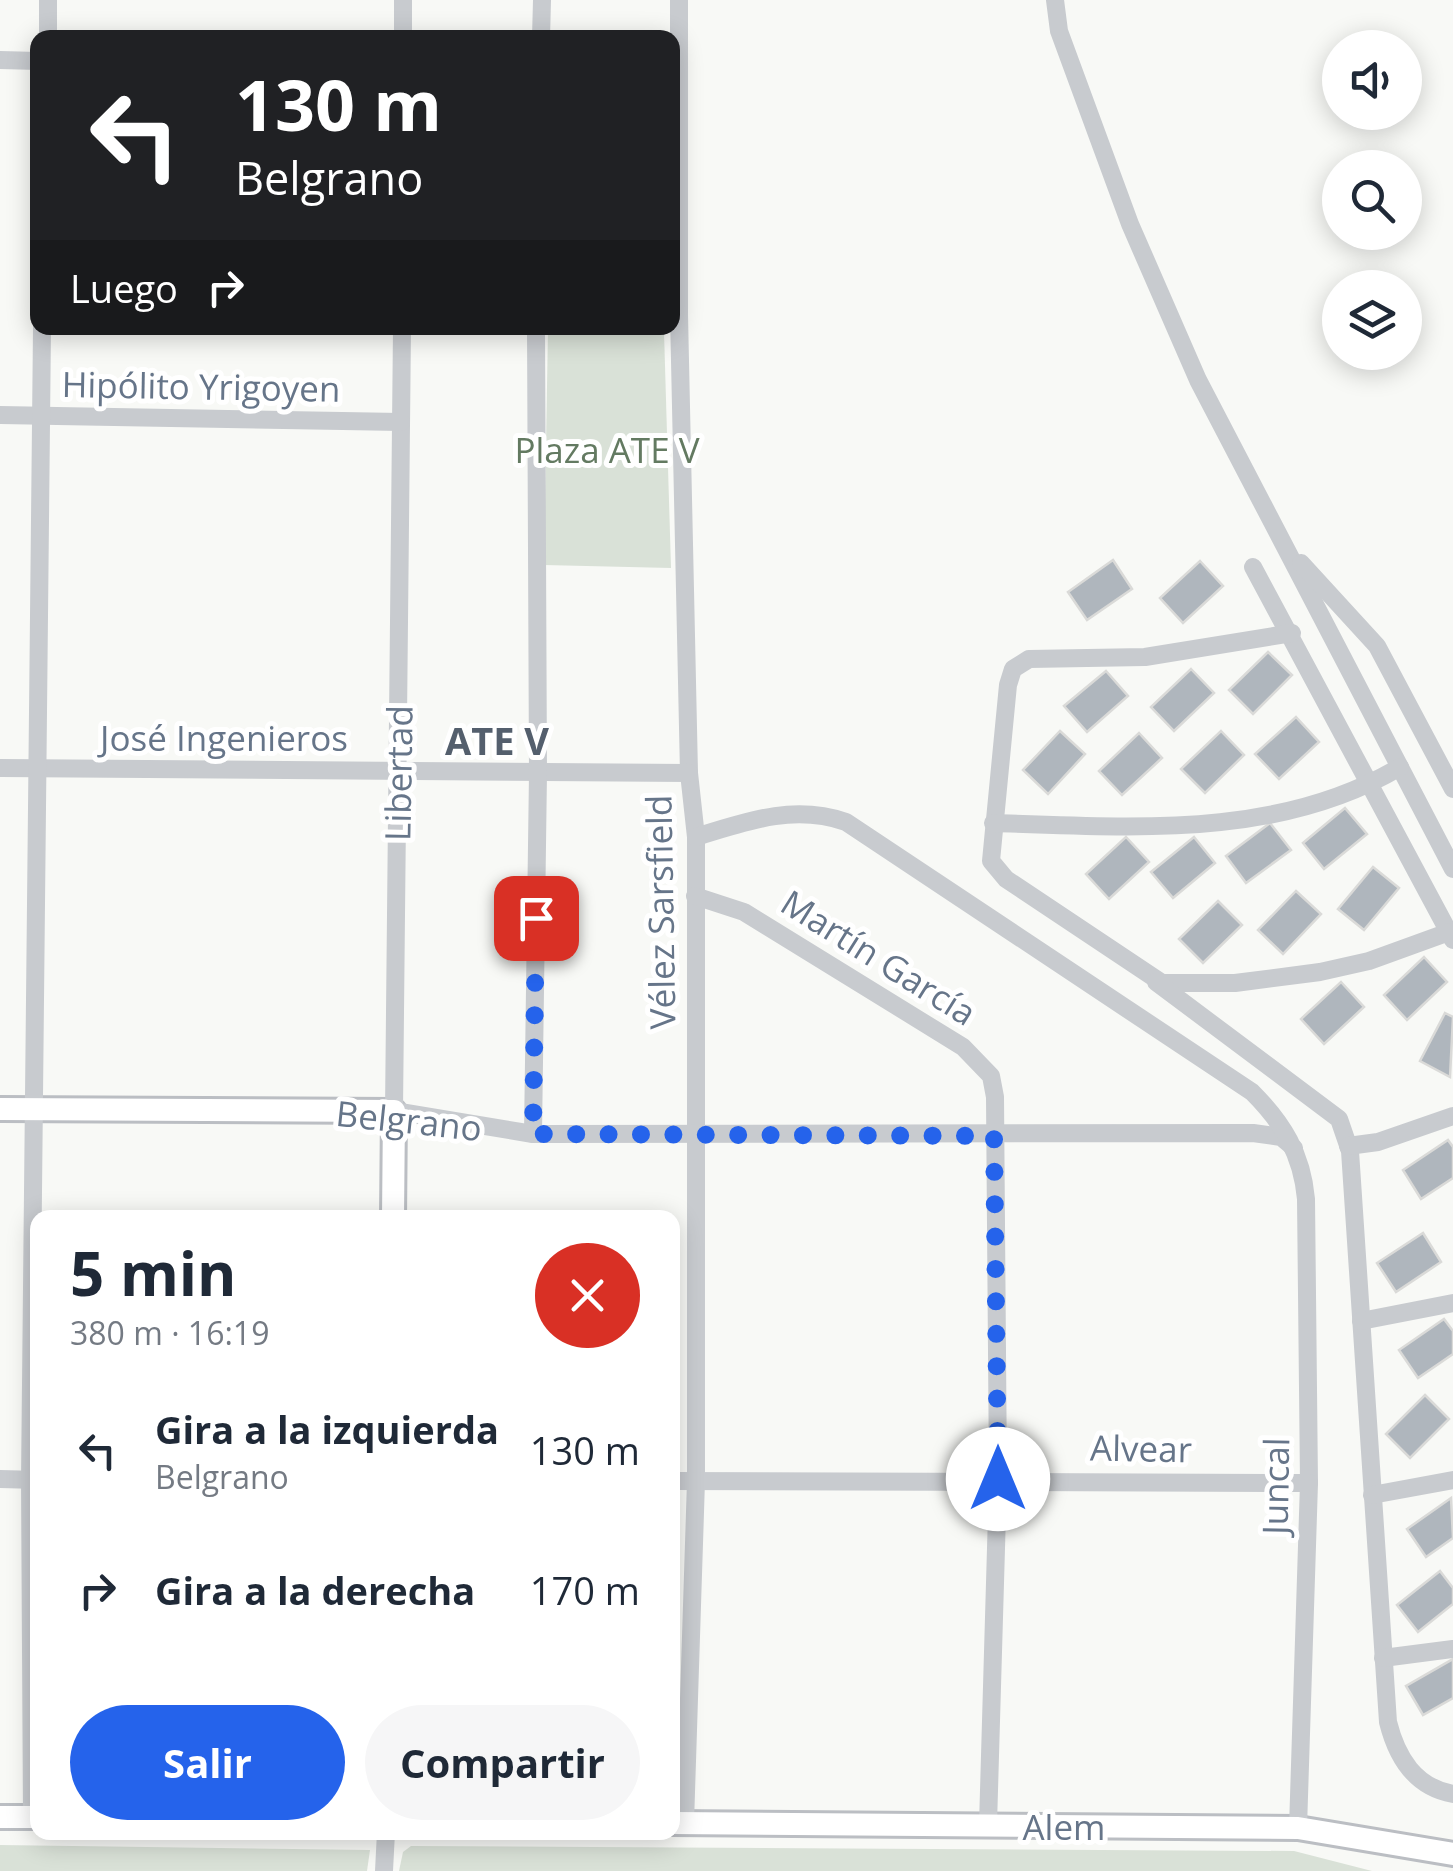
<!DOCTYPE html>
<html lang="es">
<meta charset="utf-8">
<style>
:root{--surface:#fff;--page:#f6f6f7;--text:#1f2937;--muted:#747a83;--accent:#2563eb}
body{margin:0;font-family:"Open Sans",sans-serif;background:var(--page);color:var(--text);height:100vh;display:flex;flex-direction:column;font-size:38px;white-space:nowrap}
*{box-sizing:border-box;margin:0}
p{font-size:32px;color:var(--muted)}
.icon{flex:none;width:55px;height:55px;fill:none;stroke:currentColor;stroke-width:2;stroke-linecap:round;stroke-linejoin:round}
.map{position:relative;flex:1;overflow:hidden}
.drawer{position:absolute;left:30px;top:1210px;width:650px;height:630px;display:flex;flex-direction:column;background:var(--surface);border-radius:20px;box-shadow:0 5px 25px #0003}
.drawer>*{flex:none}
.banner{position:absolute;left:30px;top:30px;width:650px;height:305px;border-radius:20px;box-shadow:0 5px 25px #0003;background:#202124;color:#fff;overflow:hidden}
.tools{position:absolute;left:1322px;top:30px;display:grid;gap:20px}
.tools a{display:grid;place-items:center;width:100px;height:100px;border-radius:50%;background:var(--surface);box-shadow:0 5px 25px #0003;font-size:50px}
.pin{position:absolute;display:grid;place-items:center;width:85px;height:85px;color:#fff;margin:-42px;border-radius:20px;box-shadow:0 5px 15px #0006}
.me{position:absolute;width:110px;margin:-55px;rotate:0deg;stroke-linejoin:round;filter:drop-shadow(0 0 8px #0008)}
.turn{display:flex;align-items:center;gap:35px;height:210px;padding:0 40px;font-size:45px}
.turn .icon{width:130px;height:130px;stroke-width:2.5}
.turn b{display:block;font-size:70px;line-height:85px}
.then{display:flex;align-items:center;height:95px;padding:0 40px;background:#0003;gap:20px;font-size:38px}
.round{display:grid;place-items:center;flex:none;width:105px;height:105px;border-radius:52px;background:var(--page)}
.overview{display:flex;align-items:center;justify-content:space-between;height:170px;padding:0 40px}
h1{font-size:60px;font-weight:700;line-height:75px}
.button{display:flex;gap:20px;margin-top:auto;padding:20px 40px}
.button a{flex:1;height:115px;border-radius:60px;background:var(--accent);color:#fff;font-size:40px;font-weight:700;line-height:115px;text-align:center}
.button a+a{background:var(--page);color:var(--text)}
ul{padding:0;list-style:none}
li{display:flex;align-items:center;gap:30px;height:140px;padding:0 40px}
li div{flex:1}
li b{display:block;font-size:38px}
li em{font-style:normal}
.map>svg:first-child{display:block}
.green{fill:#d9e1d7}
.building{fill:#afb6bd;stroke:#dadad8;stroke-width:2.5}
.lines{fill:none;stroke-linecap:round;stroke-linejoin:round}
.major-casing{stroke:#bbbec3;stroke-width:28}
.minor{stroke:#c8cbcf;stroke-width:18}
.major{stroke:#fff;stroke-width:22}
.route{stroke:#2563eb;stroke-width:18;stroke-dasharray:0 32.4}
.labels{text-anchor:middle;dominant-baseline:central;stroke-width:10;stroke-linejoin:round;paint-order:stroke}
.street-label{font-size:35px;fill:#667589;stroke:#fff}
.park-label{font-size:35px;fill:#637a61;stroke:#fff}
.neighbourhood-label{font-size:38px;font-weight:bold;fill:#545f6d;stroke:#fff}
</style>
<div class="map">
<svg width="1453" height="1871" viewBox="0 0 1453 1871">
<rect width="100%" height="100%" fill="#f8f9f6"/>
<g class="green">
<path d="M548,328L664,332L671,568L544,565Z"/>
<path d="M0,1845L370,1850L367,1871H0Z"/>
<path d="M411,1846L1294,1851L1372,1871H399L403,1852Z"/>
</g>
<g class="building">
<path d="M1113,560L1132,589L1087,620L1068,592Z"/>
<path d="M1200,561L1223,586L1183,623L1160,598Z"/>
<path d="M1268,652L1292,675L1253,714L1229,690Z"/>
<path d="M1191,669L1214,693L1174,731L1151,707Z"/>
<path d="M1106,671L1128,696L1087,732L1064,706Z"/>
<path d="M1296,717L1319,742L1279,779L1255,754Z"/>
<path d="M1060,731L1085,754L1048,794L1023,770Z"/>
<path d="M1221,731L1244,755L1205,793L1181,769Z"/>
<path d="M1139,733L1162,758L1122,795L1099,771Z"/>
<path d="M1345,808L1367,834L1324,869L1303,843Z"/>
<path d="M1270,823L1291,850L1246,883L1226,856Z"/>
<path d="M1126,837L1149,862L1109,899L1086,874Z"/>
<path d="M1194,837L1215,863L1173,898L1151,872Z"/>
<path d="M1373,867L1399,888L1364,930L1338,909Z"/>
<path d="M1296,891L1321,914L1283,954L1258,930Z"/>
<path d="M1218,901L1242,925L1203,963L1179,939Z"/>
<path d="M1424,957L1447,982L1407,1020L1384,995Z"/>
<path d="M1341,982L1364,1007L1324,1044L1301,1019Z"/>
<path d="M1445,1013L1453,1017L1450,1077L1420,1061Z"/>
<path d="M1448,1140L1453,1147V1178L1421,1199L1403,1170Z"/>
<path d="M1423,1233L1441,1262L1396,1292L1377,1263Z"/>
<path d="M1444,1319L1453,1331V1354L1418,1378L1399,1350Z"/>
<path d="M1425,1395L1449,1419L1410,1458L1386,1434Z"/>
<path d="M1451,1498L1453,1538L1426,1557L1407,1529Z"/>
<path d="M1440,1571L1453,1588V1604L1418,1632L1397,1605Z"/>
<path d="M1453,1659V1698L1423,1715L1406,1686Z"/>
</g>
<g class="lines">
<defs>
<g id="major">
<path d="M0,1109L394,1111L393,1218"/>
<path d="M0,1817H38"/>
<path d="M672,1823L1298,1828L1453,1854"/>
</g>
</defs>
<use href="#major" class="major-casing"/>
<g class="minor">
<path d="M679,0V315L689,773L696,837V1481L685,1823"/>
<path d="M1055,0L1059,31L1130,224L1198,380L1453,869"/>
<path d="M48,38V0"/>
<path d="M403,38V0"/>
<path d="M541,38L542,0"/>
<path d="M0,60L38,61"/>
<path d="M402,328L394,1111L533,1134L1253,1133L1281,1137L1294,1148"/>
<path d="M0,415L401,422"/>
<path d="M1301,563L1377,646L1453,789"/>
<path d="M1253,567L1453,940"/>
<path d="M1292,633L1145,657L1029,659L1013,669L1008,685L991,861L1006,879L1162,983H1235L1320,972L1369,961L1449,932"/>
<path d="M0,768L689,773"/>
<path d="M993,823C1129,827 1277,840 1400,767"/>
<path d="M696,837C747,821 794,804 846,822L1252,1092C1283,1123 1302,1154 1306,1199L1309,1483L1298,1828"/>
<path d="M695,896L744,912L963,1047L991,1076L995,1097L998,1479L988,1825"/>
<path d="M1156,982L1339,1119L1350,1151L1388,1722C1397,1758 1415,1787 1453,1794"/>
<path d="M533,1134L538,773L536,328"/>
<path d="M1348,1146L1378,1142L1453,1116"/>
<path d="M1361,1321L1453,1303"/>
<path d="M0,1479L38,1480"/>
<path d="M672,1481L1309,1483"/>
<path d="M1372,1495L1453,1480"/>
<path d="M1383,1658L1453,1649"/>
<path d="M32,1817L30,1480L42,328"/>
<path d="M384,1871L386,1832"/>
</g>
<use href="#major" class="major"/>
</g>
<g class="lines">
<path class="route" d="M536,918L533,1134L994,1136L998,1479"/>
</g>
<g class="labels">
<g class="street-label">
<text transform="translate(201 386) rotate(1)">Hipólito Yrigoyen</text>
<text x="224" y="737">José Ingenieros</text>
<text transform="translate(398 773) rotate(-89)">Libertad</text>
<text transform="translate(660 912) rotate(-91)">Vélez Sarsfield</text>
<text transform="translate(879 957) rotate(32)">Martín García</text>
<text transform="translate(409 1120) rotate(6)">Belgrano</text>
<text transform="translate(1141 1448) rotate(1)">Alvear</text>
<text transform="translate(1275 1486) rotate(-89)">Juncal</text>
<text x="1064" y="1826">Alem</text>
</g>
<g class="park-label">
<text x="607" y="449">Plaza ATE V</text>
</g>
<g class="neighbourhood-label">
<text x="497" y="740">ATE V</text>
</g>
</g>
</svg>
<div class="tools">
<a><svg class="icon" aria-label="sound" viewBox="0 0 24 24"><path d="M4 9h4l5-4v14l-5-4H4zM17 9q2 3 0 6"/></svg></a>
<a><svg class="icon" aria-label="search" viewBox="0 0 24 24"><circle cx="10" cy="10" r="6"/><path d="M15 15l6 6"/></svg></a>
<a><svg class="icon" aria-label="layers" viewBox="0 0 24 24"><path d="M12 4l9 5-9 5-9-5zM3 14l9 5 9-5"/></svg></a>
</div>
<div class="pin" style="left:536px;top:918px;background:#d93025"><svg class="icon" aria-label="arrive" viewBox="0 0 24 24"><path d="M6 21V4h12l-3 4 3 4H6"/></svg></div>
<svg class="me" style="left:998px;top:1479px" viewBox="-20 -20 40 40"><circle r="19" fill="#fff"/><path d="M0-13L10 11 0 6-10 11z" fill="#2563eb"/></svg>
<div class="banner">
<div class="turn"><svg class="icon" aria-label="left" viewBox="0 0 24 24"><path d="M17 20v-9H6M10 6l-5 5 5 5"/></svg><div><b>130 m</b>Belgrano</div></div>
<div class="then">Luego<svg class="icon" aria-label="right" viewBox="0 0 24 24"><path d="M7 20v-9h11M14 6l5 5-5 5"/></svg></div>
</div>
<section class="drawer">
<div class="overview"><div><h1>5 min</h1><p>380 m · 16:19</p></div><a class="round" style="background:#d93025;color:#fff"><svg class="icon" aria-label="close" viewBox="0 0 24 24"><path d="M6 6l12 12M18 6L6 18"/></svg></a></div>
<ul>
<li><svg class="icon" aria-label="left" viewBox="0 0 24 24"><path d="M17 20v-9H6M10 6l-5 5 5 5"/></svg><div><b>Gira a la izquierda</b><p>Belgrano</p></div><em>130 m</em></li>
<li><svg class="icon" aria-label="right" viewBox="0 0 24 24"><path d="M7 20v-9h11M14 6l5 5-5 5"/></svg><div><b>Gira a la derecha</b></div><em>170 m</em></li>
</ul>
<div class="button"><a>Salir</a><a>Compartir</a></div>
</section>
</div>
